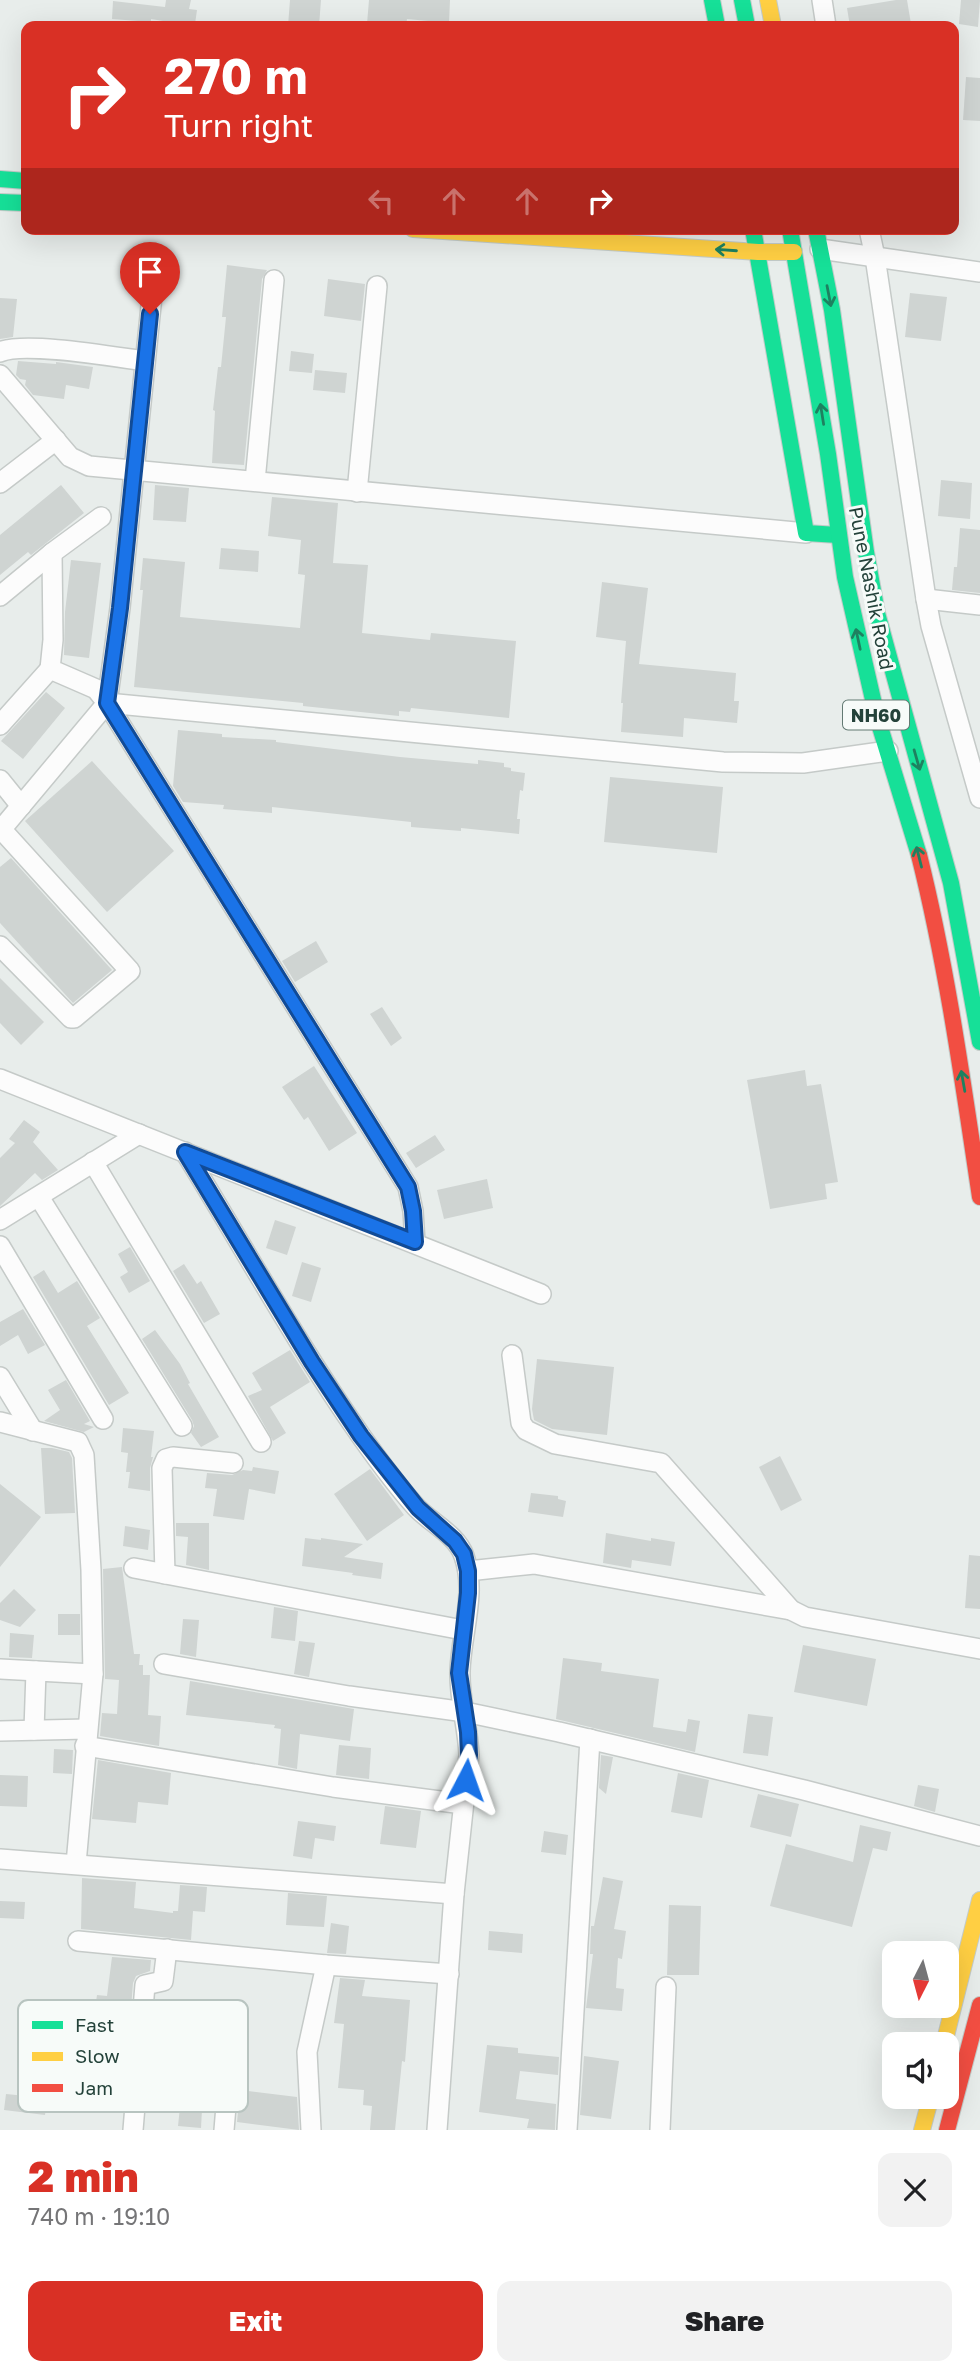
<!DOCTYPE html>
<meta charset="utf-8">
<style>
:root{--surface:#fff;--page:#f2f2f2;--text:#202124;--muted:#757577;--accent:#d93025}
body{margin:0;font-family:"Golos Text",sans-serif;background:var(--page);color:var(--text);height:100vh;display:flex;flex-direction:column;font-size:26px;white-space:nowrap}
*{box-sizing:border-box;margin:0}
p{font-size:23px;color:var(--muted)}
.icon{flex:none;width:38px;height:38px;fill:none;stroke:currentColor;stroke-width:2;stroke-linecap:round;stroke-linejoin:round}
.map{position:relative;height:2130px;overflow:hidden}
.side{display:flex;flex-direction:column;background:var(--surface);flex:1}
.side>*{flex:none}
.guide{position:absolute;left:21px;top:21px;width:938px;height:214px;border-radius:14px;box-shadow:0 7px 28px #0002;background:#d93025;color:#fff;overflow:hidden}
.needle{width:46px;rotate:186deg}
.fabs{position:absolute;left:882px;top:1941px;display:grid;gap:14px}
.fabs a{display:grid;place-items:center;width:77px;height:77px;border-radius:14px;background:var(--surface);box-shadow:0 7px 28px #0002;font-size:35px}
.pin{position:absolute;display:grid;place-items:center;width:60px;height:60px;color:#fff;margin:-72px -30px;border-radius:50% 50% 50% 0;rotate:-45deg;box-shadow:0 0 7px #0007}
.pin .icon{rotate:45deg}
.me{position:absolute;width:77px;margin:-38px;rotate:4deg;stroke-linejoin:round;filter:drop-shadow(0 0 5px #0008)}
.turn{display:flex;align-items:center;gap:24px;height:147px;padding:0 28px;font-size:32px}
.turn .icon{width:91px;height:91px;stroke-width:2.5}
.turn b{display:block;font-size:49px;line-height:60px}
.lanes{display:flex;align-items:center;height:66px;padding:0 28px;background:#0003;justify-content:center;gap:35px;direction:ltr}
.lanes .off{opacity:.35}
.round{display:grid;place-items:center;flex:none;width:74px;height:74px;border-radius:14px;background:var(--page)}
.headline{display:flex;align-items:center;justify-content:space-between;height:119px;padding:0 28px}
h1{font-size:42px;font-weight:800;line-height:52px;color:var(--accent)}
.cta{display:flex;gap:14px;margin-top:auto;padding:14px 28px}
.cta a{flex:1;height:80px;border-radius:14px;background:var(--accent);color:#fff;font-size:28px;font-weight:800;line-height:80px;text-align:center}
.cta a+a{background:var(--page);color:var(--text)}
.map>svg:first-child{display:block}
.building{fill:#cfd4d2}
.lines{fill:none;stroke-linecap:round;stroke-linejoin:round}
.street-casing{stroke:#c5cac8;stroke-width:22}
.fast-casing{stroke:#c3cbc8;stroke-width:18}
.slow-casing{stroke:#c3cbc8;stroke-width:18}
.jam-casing{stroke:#c3cbc8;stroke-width:18}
.street{stroke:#fcfcfc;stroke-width:19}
.fast{stroke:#16e098;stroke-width:16}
.slow{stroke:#ffcf43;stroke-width:16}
.jam{stroke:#f24e42;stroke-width:16}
.oneway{stroke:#1e8160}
.route-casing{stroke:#114b97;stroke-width:18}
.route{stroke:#1a73e8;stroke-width:12}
.labels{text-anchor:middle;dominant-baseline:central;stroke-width:6;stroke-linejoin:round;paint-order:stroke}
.shield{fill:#f7fbf9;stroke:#637a73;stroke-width:2}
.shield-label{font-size:18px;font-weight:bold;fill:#24423a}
.street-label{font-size:19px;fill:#24423a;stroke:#f7fbf9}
.key{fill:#f7fbf9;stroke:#b8c4c0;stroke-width:2}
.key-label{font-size:19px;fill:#24423a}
</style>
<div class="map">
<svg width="980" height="2130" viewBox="0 0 980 2130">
<rect width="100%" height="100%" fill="#e8edeb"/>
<g class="building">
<path d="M166,0H191L189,9L197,10L195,24L176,21L175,23L151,19V22L112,19L113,1L165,7Z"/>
<path d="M290,0H321L319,26H288Z"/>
<path d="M369,0H450L449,23L407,19L406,26L367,24Z"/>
<path d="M896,0H907L911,24L895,26H850L847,8Z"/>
<path d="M961,0H980L978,27L959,24Z"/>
<path d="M966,77L980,78V121L963,120Z"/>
<path d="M227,265L267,270L262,279L244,465L212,463L215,411L213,410L218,367H221L226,317H222Z"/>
<path d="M328,279L365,284L361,321L324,316Z"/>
<path d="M910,293L947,297L941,341L905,337Z"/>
<path d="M0,298L17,299L13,337L0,339Z"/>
<path d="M291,351L314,354L312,373L289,371Z"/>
<path d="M18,361L56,364V362L93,367L89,389L66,385L64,399L33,395L25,385L26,380L20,379L16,375Z"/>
<path d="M315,370L347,373L345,393L313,390Z"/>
<path d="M941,480L972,483L970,519L938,516Z"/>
<path d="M61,485L84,513L31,555L28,552L0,575V535Z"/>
<path d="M155,485L189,488L186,522L153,520Z"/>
<path d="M272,497L338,503L333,563L368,565L362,633L430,640L431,633L516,641L509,718L411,708L410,712L399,711V716L303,706V703L134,687L143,590H140L143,558L185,562L180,617L300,628L305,575L298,574L301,540L268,536Z"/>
<path d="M960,528L980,530V593L952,590L954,567H957Z"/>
<path d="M221,548L259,551L258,572L219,569Z"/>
<path d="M71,560L101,563L89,658L64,655L65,612Z"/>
<path d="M602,582L648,588L639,664L736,673L734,701H739L737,723L684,718L683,737L621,732L623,703H621L626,641L596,637Z"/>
<path d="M46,692L65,708L23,759L1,741Z"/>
<path d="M178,730L222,734V737L276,740V742L400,757L478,764V760L504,763V767L511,768V771L525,773L523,791L520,790L517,819H520L519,834L461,828V831L411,827V822L272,807V813L223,809L224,805L183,802L173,786Z"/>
<path d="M92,761L174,851L107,912L25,821Z"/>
<path d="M610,777L723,787L717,853L604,842Z"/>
<path d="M11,858L112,970L73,1003L0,923V867Z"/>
<path d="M316,941L328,962L295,982L282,961Z"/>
<path d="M0,978L44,1022L21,1045L0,1023Z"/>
<path d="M382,1007L402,1038L391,1046L370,1014Z"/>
<path d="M314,1066L357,1133L329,1151L308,1117L304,1120L282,1087Z"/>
<path d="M805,1070L807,1086L821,1084L838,1182L825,1184L827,1199L770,1209L747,1080Z"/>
<path d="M24,1120L40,1132L33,1142L58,1170L42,1180L35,1173L0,1206V1158L15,1143L9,1139Z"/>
<path d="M435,1135L445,1150L416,1168L406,1153Z"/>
<path d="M487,1179L493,1208L444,1219L437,1190Z"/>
<path d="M275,1220L296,1227L287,1255L266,1248Z"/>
<path d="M130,1247L150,1281L129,1293L120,1277L128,1272L118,1254Z"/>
<path d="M302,1262L321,1268L311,1302L292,1296Z"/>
<path d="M184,1264L197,1284L201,1281L220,1314L204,1323L173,1271Z"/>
<path d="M44,1270L58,1293L77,1281L100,1318L87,1326L129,1393L109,1405L33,1277Z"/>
<path d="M23,1309L45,1345L28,1354L18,1335L0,1346V1322Z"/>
<path d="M155,1330L180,1364L190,1383L188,1384L219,1437L201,1447L191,1433L194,1426L192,1420L142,1339Z"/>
<path d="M290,1350L310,1382L270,1407L286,1433L273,1441L248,1396L262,1390L252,1373Z"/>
<path d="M537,1359L614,1367L607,1435L552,1429L534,1420L532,1409Z"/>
<path d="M66,1380L90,1421L84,1424L94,1427L84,1432L44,1421L60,1410L48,1390Z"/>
<path d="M123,1428L154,1431L151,1457H153L150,1468V1491L128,1488L130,1472H126L128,1453L121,1452Z"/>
<path d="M41,1448H52L69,1452L72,1458L75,1513L45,1514Z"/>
<path d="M780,1456L802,1500L781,1511L759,1467Z"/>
<path d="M253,1467L279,1471L275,1494L249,1489L244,1520L213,1516L217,1489L205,1488L207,1473L232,1475L243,1470L252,1471Z"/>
<path d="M370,1469L404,1515L367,1541L334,1494Z"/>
<path d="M0,1484L41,1517L0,1567Z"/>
<path d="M531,1493L558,1496V1499L566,1501L563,1517L528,1512Z"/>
<path d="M176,1523H209V1570L186,1565L188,1537L176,1536Z"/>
<path d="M125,1526L150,1530L148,1550L123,1546Z"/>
<path d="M606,1533L651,1541V1538L675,1542L671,1566L632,1560L631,1568L603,1563Z"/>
<path d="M305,1538L321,1540V1538L363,1544L344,1557L383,1563L381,1579L352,1575L353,1573L302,1566Z"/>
<path d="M969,1555L980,1556V1609L965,1608Z"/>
<path d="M122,1567L134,1654H140L139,1665H143V1675H150L148,1715L161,1716L159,1746L100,1736L102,1713L117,1714L119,1680L105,1679L103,1569Z"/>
<path d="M14,1589L36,1610L20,1627L0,1620V1603Z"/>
<path d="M274,1607L298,1611L295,1641L271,1638Z"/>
<rect x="58" y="1614" width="22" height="21"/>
<path d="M183,1619L199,1620L196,1657L180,1654Z"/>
<path d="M10,1633L34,1635L32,1658L9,1657Z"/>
<path d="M299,1641L315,1643L309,1677L294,1674Z"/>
<path d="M803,1645L876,1659L867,1706L794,1692Z"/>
<path d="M563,1658L602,1663L601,1671L659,1679L653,1727L686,1732L688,1719L700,1721L695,1752L556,1719Z"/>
<path d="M190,1681L354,1709L350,1741L300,1734L297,1769L278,1765L281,1729L274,1728L275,1725L186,1715Z"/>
<path d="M748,1714L773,1717L768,1756L743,1753Z"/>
<path d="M339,1745L371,1748L369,1779L336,1775Z"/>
<path d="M54,1749L73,1750L72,1774L53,1773Z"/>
<path d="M601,1755L613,1757L606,1794L599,1788Z"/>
<path d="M98,1760L171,1773L168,1805L138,1802L136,1823L92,1819Z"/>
<path d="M678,1773L709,1780L702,1818L671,1812Z"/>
<path d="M0,1775L28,1776L27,1807L0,1806Z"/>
<path d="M918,1785L939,1789L935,1812L914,1806Z"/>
<path d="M758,1794L799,1804L791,1837L750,1827Z"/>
<path d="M385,1806L421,1811L416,1848L380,1844Z"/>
<path d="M298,1821L336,1826L334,1841L315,1838L312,1859L293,1856Z"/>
<path d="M860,1825L891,1832L887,1851L873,1848L852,1927L770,1906L786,1844L853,1862Z"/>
<path d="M544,1831L568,1835L566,1855L541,1852Z"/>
<path d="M603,1877L623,1881L614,1929L626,1931L622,1959L618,1958L616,1988L624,1989L622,2011L586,2008L593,1954H590L591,1926H594Z"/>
<path d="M82,1878L136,1882L134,1908L173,1913V1911H178L180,1885L207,1887L205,1912L193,1911L191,1940L81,1929Z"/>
<path d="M288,1893L327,1896L324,1927L286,1925Z"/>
<path d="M0,1901L25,1902L24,1919L0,1918Z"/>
<path d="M669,1905L701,1906L699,1975H667Z"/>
<path d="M331,1923L349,1926L346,1954L327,1953Z"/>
<path d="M489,1931L523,1934L522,1953L488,1950Z"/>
<path d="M112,1957L151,1960L150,1971L136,1976L133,1983L127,2059H122L118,2082L95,2078L99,2055H94L97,2036H91L97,1995L107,1996Z"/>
<path d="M340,1978L365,1980L362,1996L410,2000L405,2062L402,2061L395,2130H370L372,2106L363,2105L364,2090L338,2088L344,2024L334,2023Z"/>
<path d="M487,2045L518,2048V2053L559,2057L558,2075L520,2071L516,2099L556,2104L555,2130L527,2128L529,2119L479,2112Z"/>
<path d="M584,2056L619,2061L611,2119L580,2115Z"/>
<path d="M240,2090L297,2097L299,2130L237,2122Z"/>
<path d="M6,2094L47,2098L45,2115L4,2110Z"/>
<path d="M180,2107L202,2109L201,2128L178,2126Z"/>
</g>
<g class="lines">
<defs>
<g id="street">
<path d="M822,0L826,26"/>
<path d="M869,229L875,257L926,599L931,626L980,798"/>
<path d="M820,249L980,272"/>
<path d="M0,352C23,341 115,357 145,361"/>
<path d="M0,375L70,457L89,466L806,533"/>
<path d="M255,481L274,280"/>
<path d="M0,483L56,440"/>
<path d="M357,492L377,286"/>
<path d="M52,553L53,640L50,669L96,689L107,703L408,1187L413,1211L415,1242"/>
<path d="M0,596L52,553L101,517"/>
<path d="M926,599L980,605"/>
<path d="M107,703L120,608L155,267"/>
<path d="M0,725L50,669"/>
<path d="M0,780L21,806"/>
<path d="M0,831L107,703L723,762L803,763L888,751"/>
<path d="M0,946L71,1018H74L130,971L1,829"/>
<path d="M0,1079L541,1294"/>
<path d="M93,1162L261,1442"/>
<path d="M39,1197L182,1426"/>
<path d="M0,1220L139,1134"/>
<path d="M0,1246L103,1419"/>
<path d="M512,1355L521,1423L526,1430L555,1444L661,1463L791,1610L805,1617L980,1649"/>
<path d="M0,1377L33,1431"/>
<path d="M0,1422L78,1442L84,1455L91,1570L93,1674L76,1864"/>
<path d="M134,1568L463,1630"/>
<path d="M468,1571L534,1564L791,1610"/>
<path d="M165,1574L162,1468L166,1459L173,1457L233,1463"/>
<path d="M164,1664L349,1696L465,1712L559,1732L804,1790L980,1836"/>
<path d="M0,1669L93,1674"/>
<path d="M34,1730L36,1671"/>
<path d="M0,1731L87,1729"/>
<path d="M85,1746L333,1787L463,1804"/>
<path d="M0,1859L454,1894L469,1755C468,1727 459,1699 460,1671C461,1634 477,1592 464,1556C457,1535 431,1523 416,1507C396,1485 378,1460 361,1436C298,1346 243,1246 185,1152"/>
<path d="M78,1941L326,1965L449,1974"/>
<path d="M133,2130L145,1985L163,1981L167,1949"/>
<path d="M224,2130L232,2035"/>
<path d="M311,2130L307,2052L326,1965"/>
<path d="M437,2130L454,1894"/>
<path d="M567,2130L590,1739"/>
<path d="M660,2130L666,1987"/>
</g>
<g id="fast">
<path d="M712,0L717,26"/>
<path d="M742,0L747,26"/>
<path d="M0,179L26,181"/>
<path d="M0,202L26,203"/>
<path d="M753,229L806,533L838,535"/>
<path d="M790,229L828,454L845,577L877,717L919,855"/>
<path d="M816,229L832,310L866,552L877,613L951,883L980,1042"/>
</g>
<g id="slow">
<path d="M768,0L773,26"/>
<path d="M413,229L758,252H794"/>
<path d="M944,2044L980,1900"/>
<path d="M922,2130L931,2096"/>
</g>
<g id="jam">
<path d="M919,855C947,967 963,1083 980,1197"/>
<path d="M947,2130L980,2005"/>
</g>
</defs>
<use href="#street" class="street-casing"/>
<use href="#fast" class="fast-casing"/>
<use href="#slow" class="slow-casing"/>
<use href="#jam" class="jam-casing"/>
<use href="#street" class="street"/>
<use href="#fast" class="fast"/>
<use href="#slow" class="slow"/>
<use href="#jam" class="jam"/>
</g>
<defs><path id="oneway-shaft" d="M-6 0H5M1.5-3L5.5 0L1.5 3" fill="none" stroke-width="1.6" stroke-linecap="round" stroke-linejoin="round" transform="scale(1.75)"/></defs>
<g class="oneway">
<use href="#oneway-shaft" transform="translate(726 250) rotate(-176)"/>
<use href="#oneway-shaft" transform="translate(829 296) rotate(79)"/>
<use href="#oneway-shaft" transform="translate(822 414) rotate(-99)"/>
<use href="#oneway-shaft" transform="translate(858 639) rotate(-102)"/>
<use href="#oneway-shaft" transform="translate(917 760) rotate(74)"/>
<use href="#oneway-shaft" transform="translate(919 857) rotate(-104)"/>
<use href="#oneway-shaft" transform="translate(963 1081) rotate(-100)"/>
</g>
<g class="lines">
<defs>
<path id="route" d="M150,314L120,608L107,703L408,1187L413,1211L415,1242L185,1152L312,1362L361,1436L418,1508L455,1541L464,1554L468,1571V1593L459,1673L468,1732L469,1755L466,1780"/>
</defs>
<use href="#route" class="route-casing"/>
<use href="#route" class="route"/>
</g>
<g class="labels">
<rect class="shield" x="843" y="700.5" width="66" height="29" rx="5"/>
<g class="shield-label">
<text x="876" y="715">NH60</text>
</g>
<g class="street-label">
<text transform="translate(872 588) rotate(79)">Pune Nashik Road</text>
</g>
</g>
<rect x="18" y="2000" width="230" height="112" rx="10" class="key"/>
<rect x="32" y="2021" width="31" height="8" fill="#16e098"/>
<rect x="32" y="2052" width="31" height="9" fill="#ffcf43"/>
<rect x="32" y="2084" width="31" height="8" fill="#f24e42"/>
<g class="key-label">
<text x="75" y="2032">Fast</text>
<text x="75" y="2063">Slow</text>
<text x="75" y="2095">Jam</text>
</g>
</svg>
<div class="fabs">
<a><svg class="needle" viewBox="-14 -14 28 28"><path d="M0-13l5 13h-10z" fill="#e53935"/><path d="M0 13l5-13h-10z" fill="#757577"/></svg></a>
<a><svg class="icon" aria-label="sound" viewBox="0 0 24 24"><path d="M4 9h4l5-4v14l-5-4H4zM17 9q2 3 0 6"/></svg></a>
</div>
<div class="pin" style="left:150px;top:314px;background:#d93025"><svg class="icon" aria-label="arrive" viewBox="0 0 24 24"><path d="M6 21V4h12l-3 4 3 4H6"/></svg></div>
<svg class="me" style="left:466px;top:1780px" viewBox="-20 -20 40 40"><path d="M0-17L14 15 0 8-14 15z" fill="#1a73e8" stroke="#fff" stroke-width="4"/></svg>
<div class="guide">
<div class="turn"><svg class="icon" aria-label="right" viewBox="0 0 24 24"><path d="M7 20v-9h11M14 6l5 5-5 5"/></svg><div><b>270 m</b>Turn right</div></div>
<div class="lanes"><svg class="icon off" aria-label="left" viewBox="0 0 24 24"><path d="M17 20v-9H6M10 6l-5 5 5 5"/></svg><svg class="icon off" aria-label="ahead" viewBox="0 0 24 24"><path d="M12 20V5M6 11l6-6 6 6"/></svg><svg class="icon off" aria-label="ahead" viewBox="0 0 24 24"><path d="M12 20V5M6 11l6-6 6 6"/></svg><svg class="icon" aria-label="right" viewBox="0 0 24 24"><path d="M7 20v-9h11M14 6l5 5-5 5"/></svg></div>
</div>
</div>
<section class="side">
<div class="headline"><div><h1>2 min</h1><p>740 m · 19:10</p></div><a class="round"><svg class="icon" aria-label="close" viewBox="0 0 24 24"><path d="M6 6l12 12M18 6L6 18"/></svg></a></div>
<div class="cta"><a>Exit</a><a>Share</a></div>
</section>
